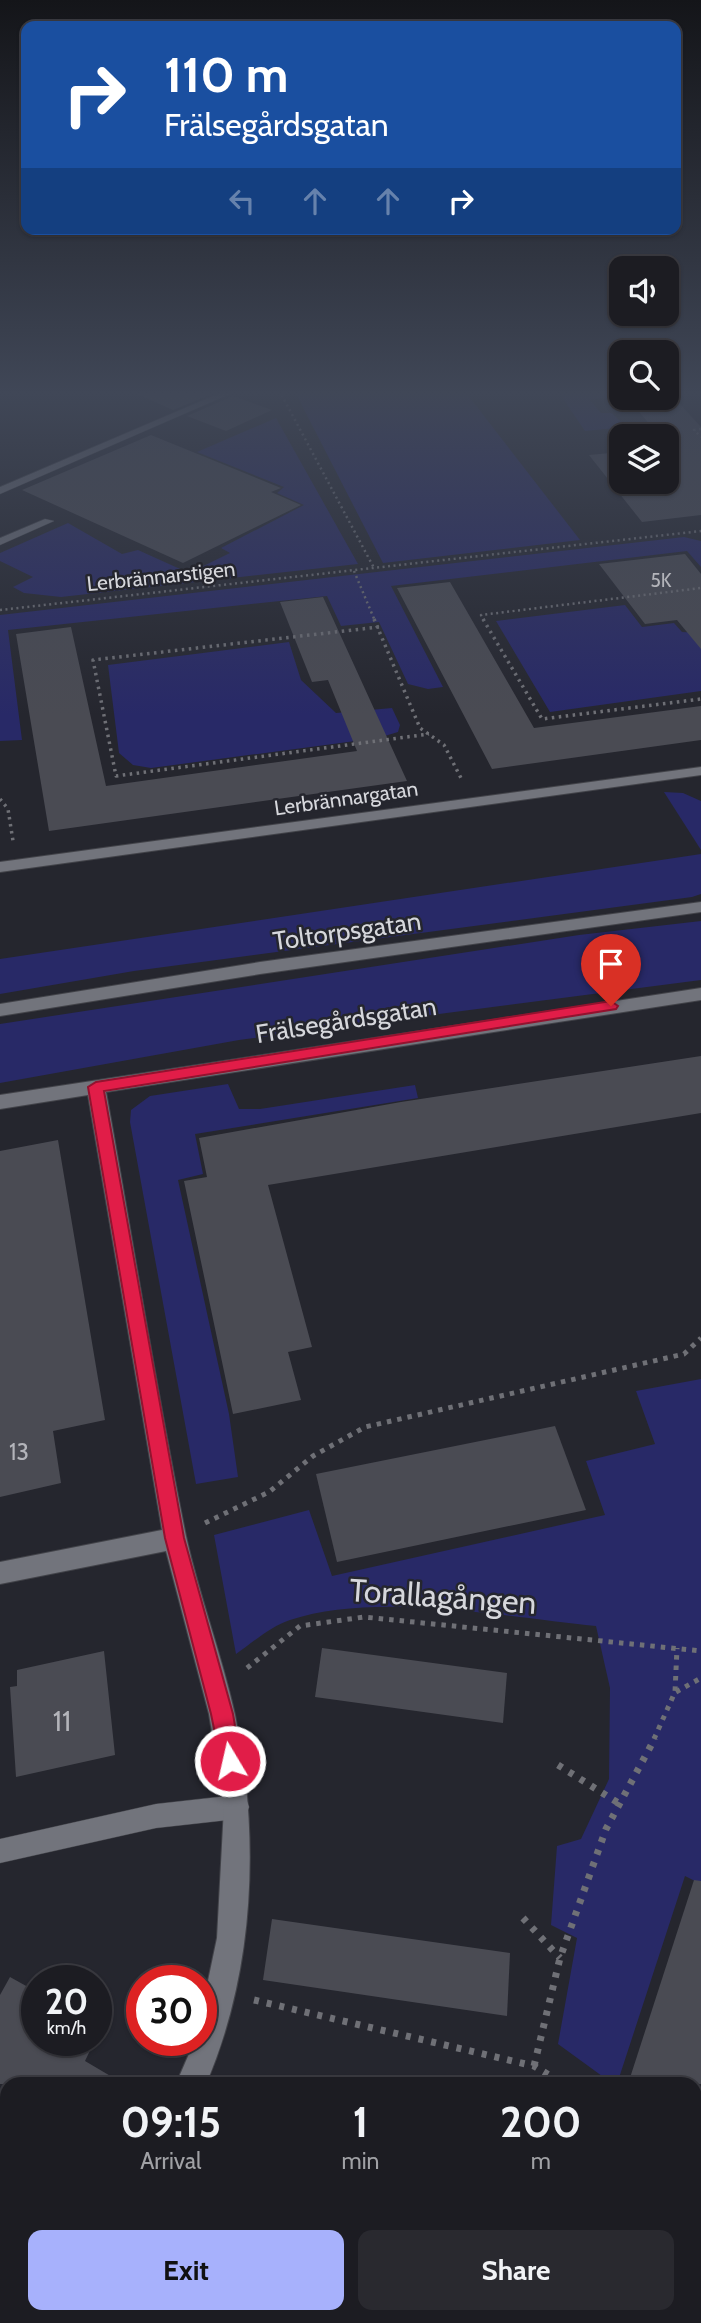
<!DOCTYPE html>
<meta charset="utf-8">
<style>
:root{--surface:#1c1c22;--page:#29292f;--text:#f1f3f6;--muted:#a0a1a5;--line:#3a3a40;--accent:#a7b1fc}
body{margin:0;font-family:Cabin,sans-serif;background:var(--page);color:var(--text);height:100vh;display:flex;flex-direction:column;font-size:26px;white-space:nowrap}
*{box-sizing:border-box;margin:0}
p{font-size:23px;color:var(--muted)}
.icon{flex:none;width:38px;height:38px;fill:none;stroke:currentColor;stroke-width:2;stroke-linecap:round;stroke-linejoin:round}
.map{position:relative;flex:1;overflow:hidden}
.panel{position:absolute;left:0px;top:2077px;width:702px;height:247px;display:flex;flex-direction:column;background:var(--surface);border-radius:21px 21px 0 0;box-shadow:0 2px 5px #0004,0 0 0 2px var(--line)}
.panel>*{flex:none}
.banner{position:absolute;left:21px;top:21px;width:660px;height:214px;border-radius:14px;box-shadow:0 2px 5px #0004,0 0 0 2px var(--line);background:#1a4fa0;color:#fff;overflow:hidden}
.tools{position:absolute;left:609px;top:256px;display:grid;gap:14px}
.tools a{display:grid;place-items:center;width:70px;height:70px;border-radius:14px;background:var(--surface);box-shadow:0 2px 5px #0004,0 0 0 2px var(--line);font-size:35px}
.speed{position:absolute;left:21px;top:1965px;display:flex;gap:14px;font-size:35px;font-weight:700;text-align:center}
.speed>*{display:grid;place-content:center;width:91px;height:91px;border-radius:50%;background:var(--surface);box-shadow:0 2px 5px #0004,0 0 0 2px var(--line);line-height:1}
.speed small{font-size:18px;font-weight:400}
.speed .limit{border:10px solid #d22;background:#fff;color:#111}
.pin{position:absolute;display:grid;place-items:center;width:60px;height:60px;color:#fff;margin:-72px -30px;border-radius:50% 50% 50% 0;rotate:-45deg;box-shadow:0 0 7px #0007}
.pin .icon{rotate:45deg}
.me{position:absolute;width:77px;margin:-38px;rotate:351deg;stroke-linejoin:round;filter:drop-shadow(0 0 5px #0008)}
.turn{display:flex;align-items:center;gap:24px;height:147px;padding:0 28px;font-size:32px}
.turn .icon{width:91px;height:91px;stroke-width:2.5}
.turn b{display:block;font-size:49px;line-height:60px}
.lanes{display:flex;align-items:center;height:66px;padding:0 28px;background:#0003;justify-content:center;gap:35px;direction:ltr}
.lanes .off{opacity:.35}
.eta{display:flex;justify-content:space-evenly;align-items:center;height:119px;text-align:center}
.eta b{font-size:42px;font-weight:800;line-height:49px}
.cta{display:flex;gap:14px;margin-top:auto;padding:14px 28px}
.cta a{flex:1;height:80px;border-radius:14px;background:var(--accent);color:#111;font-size:28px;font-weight:800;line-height:80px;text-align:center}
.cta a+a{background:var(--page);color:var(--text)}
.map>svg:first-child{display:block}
.green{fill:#282967}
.building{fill:#4a4b53}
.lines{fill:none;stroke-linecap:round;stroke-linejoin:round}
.service-casing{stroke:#424349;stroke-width:1}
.minor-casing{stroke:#424349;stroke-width:2}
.tertiary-casing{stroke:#424349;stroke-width:2}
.path-far3{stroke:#6f7076;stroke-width:2.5;stroke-dasharray:2 3.5;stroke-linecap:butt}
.path-far2{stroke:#6f7076;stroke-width:3.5;stroke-dasharray:2.5 4.5;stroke-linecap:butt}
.path-far1{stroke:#6f7076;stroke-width:5;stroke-dasharray:4.5 6;stroke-linecap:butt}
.path{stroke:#6f7076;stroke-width:7;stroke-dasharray:5 8;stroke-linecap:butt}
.service{fill:#72747c;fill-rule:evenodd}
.minor{fill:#72747c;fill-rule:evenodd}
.tertiary{fill:#72747c;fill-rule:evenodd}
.route{fill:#e11d48;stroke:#92132f;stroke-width:2}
.labels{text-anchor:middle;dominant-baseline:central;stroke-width:5;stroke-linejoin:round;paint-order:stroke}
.far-number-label{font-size:19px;fill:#b3b4ba}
.far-street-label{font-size:21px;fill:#d6d7dc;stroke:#25262e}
.number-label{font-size:23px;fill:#b3b4ba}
.street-label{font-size:26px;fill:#d6d7dc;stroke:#25262e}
.near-number-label{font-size:28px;fill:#b3b4ba}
.near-street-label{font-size:32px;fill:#d6d7dc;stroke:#25262e}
</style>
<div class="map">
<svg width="701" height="2323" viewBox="0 0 701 2323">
<rect width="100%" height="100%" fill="#25262e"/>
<g class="green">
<path d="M294,390H464L580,540L383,563Z"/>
<path d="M557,390H610L614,396L590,400L601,413H612L626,427L585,431Z"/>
<path d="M276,418L358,564L61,597L24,593L13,587L33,577L0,561V553L68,523L122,554L138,550L189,573L230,553L221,548L304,505L277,493L284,487L197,452Z"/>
<path d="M684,537L701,541V567L687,551L391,586L443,687L428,689L408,684L379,622L341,626L327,596L8,630L22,740L0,741V615Z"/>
<path d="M625,605L642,627L674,623L682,632L701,633V691L550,712L496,621Z"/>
<path d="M289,642L301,680L336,713L392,708L400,725L398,732L378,738L151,768L133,765L119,753L108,665Z"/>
<path d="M664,792L683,793L701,801V850Z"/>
<path d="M701,854V894L692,897L134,971L0,994V959Z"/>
<path d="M701,921V980L239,1040L0,1083V1024L579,935Z"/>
<path d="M228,1084L239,1109H260L415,1085L418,1098L195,1134L203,1174L178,1180L229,1414L238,1477L196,1484L130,1122L131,1110L150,1096Z"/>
<path d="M701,1379V1884L685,1876L617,2084H613L558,2044L577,1938L551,1925L557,1846L581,1839L609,1779L610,1688L596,1626C504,1617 377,1591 290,1620C271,1626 252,1643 236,1654L214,1535L309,1510L332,1576L605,1515L586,1461L655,1444L636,1391Z"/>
</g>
<g class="building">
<path d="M128,390H218L219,391L173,410Z"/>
<path d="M667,390L701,427V515L642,522L589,455L621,452V481H667V436H653L650,432L655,431L627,397H667Z"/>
<path d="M233,396L272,410L226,431L187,416Z"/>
<path d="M151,435L281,488L271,492L301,505L183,563L22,490Z"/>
<path d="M685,554L701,574V649L677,620L645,624L599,564Z"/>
<path d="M450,582L534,728L701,706V740L492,769L397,588Z"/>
<path d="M323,597L407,781L49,831L16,634L71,627L106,786L357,751L328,680L312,682L280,602Z"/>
<path d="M701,1056V1113L268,1185L312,1347L288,1352L301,1400L233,1414L184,1181L207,1177L199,1138L401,1102Z"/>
<path d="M58,1140L105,1420L53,1431L61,1483L0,1497V1151Z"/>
<path d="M555,1426L586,1510L337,1562L316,1474Z"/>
<path d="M322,1648L507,1673L503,1723L315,1697Z"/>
<path d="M104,1651L115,1755L16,1777L10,1687L17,1686V1670Z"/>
<path d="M694,1880L701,1881V2084H628Z"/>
<path d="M272,1919L510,1953L507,2016L263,1980Z"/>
<path d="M10,1977L37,1992V2040H95L85,2061L124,2084H0V1995Z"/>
</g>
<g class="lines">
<defs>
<g id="service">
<path d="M227,390H239L0,494V487Z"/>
<path d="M45,519L54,521L0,545V538Z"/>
<path d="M237,1795L246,1798L249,1807L246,1816L237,1819L156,1828L0,1863V1839L156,1804Z"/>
</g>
<g id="minor">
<path d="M701,767V775L0,872V862Z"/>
<path d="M701,988V1000L106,1092C133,1240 156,1389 186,1536C199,1596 222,1655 235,1715C260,1836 255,1970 206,2084H176L195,2040H201V2014L217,1938L224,1807L209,1714L166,1551L0,1584V1562L162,1530L88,1095L0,1109V1095Z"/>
<path d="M80,2317H112L110,2323H78Z"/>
</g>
<path id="tertiary" d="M701,902V912L260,974L0,1016V1004L260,962Z"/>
</defs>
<use href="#service" class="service-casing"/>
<use href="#minor" class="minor-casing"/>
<use href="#tertiary" class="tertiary-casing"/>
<g class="path-far3">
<path d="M279,390L374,568"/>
<path d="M701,429L694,430L701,437"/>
<path d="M354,571L375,621"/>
<path d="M0,610L701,531"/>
<path d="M484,621L481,615L701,588"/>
</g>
<g class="path-far2">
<path d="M374,619L420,728L444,745L461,778"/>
<path d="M483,619L542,719L701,699"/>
<path d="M379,627L93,660L116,776L429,734"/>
<path d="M0,799L8,809L13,841"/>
</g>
<g class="path-far1">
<path d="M205,1523L269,1492L313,1456L365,1427L684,1354L701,1338"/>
<path d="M247,1668L300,1626L364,1617L701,1651"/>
<path d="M676,1692L701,1678"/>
<path d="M654,1739L675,1692L677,1648"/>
</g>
<g class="path">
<path d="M558,1765L620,1804"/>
<path d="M523,1918L560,1958"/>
<path d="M254,2000L534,2066L564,2084"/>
<path d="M534,2066L560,1958L606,1829L655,1738"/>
<path d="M695,2165L701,2168"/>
</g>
<use href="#service" class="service"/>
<use href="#minor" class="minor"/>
<use href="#tertiary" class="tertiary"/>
</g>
<linearGradient id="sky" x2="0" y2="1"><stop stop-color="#141519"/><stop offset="0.55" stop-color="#404757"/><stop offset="1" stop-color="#404757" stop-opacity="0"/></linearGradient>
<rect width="701" height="715" fill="url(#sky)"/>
<path class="route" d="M611,1001L618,1006L616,1009L104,1091L184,1538L233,1714L241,1761L237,1768L230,1772L222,1768L211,1714L165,1538L88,1087L96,1082Z"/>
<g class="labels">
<g class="far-number-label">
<text x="661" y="580">5K</text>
</g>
<g class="far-street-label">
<text transform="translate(161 576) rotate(-6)">Lerbrännarstigen</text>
<text transform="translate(346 798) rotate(-8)">Lerbrännargatan</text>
</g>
<g class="number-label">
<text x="19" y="1452">13</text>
</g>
<g class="street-label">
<text transform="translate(347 931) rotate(-8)">Toltorpsgatan</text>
<text transform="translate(346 1020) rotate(-9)">Frälsegårdsgatan</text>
</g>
<g class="near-number-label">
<text x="62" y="1721">11</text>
</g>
<g class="near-street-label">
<text transform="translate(443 1596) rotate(4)">Torallagången</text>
</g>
</g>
</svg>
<div class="tools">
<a><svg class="icon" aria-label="sound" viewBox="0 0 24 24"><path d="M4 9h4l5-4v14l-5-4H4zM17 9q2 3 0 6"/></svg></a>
<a><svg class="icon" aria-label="search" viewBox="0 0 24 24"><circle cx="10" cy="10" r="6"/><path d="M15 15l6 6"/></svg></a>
<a><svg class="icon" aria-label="layers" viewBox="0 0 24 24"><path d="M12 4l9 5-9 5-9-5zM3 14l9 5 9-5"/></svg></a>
</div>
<div class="speed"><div>20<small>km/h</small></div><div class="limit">30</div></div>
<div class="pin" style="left:611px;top:1006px;background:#d93025"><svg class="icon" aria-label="arrive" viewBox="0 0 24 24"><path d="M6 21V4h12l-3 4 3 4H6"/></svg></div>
<svg class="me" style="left:230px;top:1761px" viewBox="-20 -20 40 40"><circle r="17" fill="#e11d48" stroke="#fff" stroke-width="3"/><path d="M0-11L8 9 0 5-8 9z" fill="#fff"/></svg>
<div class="banner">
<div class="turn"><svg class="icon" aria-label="right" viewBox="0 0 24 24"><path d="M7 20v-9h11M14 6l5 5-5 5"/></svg><div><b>110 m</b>Frälsegårdsgatan</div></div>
<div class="lanes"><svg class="icon off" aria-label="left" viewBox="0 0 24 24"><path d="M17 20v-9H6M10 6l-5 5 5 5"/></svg><svg class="icon off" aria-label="ahead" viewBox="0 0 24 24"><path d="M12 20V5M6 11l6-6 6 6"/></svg><svg class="icon off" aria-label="ahead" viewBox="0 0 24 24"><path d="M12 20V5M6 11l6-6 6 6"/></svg><svg class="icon" aria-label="right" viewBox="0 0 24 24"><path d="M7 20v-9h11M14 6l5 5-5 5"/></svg></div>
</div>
<section class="panel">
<div class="eta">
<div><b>09:15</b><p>Arrival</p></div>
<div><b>1</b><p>min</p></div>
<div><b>200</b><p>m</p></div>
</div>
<div class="cta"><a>Exit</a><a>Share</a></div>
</section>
</div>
